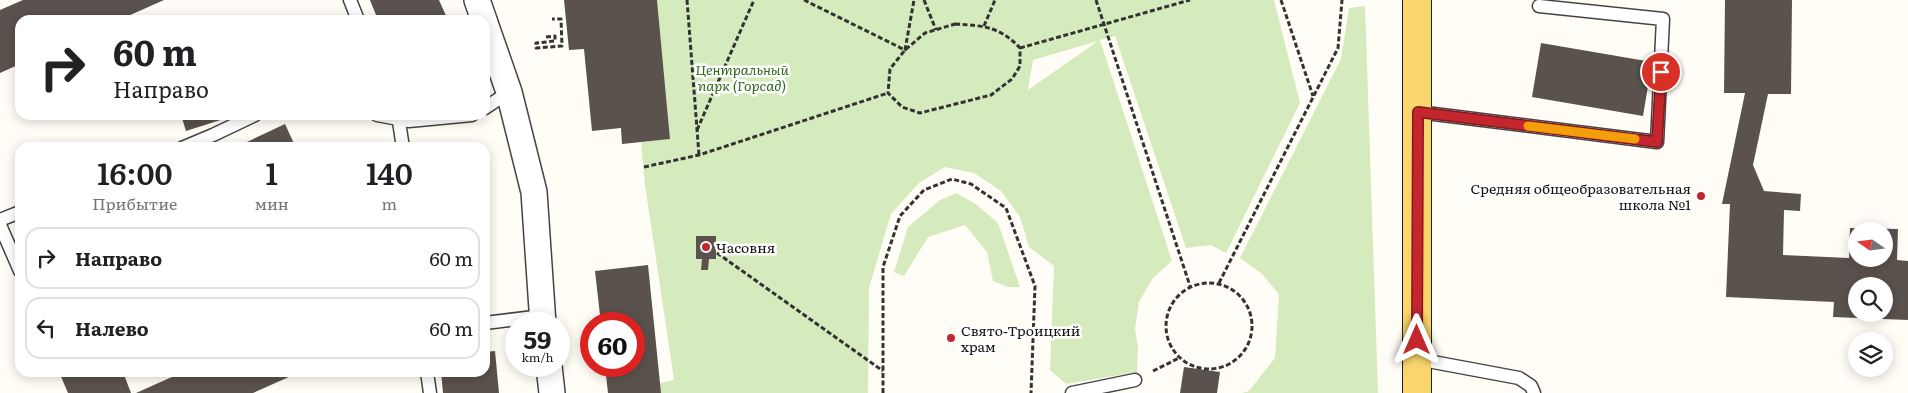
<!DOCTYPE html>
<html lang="ru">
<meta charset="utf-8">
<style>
:root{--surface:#fff;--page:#f6f6f6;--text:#202124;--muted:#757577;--line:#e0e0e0}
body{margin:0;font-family:Literata,serif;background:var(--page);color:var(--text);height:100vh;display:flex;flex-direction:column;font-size:19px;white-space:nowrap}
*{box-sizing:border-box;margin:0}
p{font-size:16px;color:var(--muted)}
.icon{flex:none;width:28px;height:28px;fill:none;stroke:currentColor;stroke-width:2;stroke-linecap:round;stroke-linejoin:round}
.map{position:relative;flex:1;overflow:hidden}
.drawer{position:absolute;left:15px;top:142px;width:475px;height:235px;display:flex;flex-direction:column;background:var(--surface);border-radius:15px;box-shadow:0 2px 12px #0003}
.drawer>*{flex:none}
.top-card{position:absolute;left:15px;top:15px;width:475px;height:105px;border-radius:15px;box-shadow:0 2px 12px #0003;background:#fff;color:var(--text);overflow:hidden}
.needle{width:32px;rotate:284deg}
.buttons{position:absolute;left:1848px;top:222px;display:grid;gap:10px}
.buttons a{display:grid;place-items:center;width:45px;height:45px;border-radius:50%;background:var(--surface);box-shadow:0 2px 12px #0003;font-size:25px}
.speed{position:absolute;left:505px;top:312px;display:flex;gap:10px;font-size:25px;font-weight:700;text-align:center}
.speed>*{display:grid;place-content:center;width:65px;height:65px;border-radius:50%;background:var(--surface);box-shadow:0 2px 12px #0003;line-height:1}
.speed small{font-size:12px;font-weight:400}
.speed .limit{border:8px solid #d22;background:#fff;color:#111}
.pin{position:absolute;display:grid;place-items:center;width:42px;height:42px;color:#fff;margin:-21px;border:2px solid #fff;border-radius:50%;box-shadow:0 1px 5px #0007}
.me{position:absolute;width:55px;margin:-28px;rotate:0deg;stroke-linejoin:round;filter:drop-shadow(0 0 4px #0008)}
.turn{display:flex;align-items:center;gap:18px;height:105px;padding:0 15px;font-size:22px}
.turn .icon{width:65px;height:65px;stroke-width:2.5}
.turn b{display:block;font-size:35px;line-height:42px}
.eta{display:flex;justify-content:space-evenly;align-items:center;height:85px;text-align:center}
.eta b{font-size:30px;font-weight:600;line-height:35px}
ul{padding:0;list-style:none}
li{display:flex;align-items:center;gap:15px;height:62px;margin:0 10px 8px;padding:0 5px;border:2px solid var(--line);border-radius:15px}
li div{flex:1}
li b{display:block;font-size:19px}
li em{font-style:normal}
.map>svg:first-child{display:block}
.green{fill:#d5ebbd;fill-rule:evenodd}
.building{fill:#5a524d;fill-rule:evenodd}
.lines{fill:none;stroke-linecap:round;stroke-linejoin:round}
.lane-casing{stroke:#444;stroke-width:15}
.street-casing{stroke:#444;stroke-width:28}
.primary-casing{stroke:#222;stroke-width:30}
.path{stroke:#333;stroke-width:3;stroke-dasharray:5 2.5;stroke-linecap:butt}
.lane{stroke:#fff;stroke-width:12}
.street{stroke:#fff;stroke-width:25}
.primary{stroke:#f9d66b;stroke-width:28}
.route-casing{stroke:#7f191e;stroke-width:12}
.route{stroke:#c4262e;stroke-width:9}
.slow{stroke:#f59e0b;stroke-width:9}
.poi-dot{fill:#c4262e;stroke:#fff;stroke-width:2}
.labels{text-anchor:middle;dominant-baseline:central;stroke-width:5;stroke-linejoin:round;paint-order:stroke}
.park-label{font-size:14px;font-style:italic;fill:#2f6b1f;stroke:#fff}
.poi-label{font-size:14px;fill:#111;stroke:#fff;text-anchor:start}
</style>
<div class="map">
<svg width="1908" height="393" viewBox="0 0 1908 393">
<rect width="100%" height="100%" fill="#fffdf5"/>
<g class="green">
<path d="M657,0H1274L1300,103L1226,253L1211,245L1186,248L1115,36L1100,40L1172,261L1153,278L1139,302L1135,328L1138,349L1137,372L1066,384L1050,370L1054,266L1029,247L1020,217L1001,191L974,173L945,167L919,183L891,214L869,288L868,393H661L660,383L674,380L645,185L641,142L670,139ZM1098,41L1028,90V89L1033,60Z"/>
<path d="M1365,6L1378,393H1242L1249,391L1275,358L1279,294L1262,274L1240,258L1341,59L1349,8Z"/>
<path d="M956,193L976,204L998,223L1020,287H1008L993,281L987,252L965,225L928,237L904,276L894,272L908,227L940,200Z"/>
</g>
<g class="building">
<path d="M23,0H164L119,20H20V64L0,73V10Z"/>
<path d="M370,0H439L448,20H378Z"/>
<path d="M564,0H657L670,139L622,144L621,128L592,131L584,49L569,50Z"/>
<path d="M1725,0H1792L1791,94H1768L1753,165L1764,191L1801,194L1800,211L1784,210L1783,255L1849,258L1850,228L1898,229L1897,260L1908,261V320L1833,317L1834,302L1726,297L1730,204H1722L1745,93H1724ZM1856,231H1884V259H1856ZM1856,286H1884V314H1856Z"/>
<path d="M1541,43L1652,62L1643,116L1532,97Z"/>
<path d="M181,115H236L186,131Z"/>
<path d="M285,124L296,148H234Z"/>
<path d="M696,236H716V259H709L708,270H701L702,259H696Z"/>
<path d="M648,265L661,393H608L605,366H634V324H601L595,271Z"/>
<path d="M495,351L499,393H443L441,372H485V352Z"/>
<path d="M1184,367L1220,372L1217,393H1180Z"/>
<path d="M59,372H123L131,393H68Z"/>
<path d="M183,372H300L253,393H136Z"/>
</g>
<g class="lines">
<defs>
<g id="lane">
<path d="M350,0L358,20"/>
<path d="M485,108L509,92"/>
<path d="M1418,112L1657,142L1663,19L1539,6"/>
<path d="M377,115L409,121L472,115"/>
<path d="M398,115L403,148"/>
<path d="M182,148L213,135L255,115"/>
<path d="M0,220L20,212"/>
<path d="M0,225L20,271"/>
<path d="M485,323L542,316"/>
<path d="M1417,359L1519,378L1531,386L1534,393"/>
<path d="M427,372L430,393"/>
<path d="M1072,393L1135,380"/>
</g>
<g id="street">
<path d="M477,0L484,20"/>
<path d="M485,23L509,92L534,192L543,324"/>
<path d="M549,366L552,393"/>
</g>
<path id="primary" d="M1417,393V0"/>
</defs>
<use href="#lane" class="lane-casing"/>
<use href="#street" class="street-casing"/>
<use href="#primary" class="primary-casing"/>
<g class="path">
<path d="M687,0L699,155"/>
<path d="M804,0L905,50L914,0"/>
<path d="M924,0L936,30"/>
<path d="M1096,0L1190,286"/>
<path d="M1281,0L1313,96"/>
<path d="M955,24C984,26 999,26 1020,48V66L1012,79L991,95L920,113L902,107L888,93L890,69L905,50L925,33Z"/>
<path d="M984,26L995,0"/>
<path d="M546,37L555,36V41L536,43V48L562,46L561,19H552"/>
<path d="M1020,48L1190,0"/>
<path d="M697,130L754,0"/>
<path d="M644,167L699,155L888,93"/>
<path d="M717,253L883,371"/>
<circle cx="1209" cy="326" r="43"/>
<path d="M1219,283L1338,48L1342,0"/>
<path d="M1153,371L1179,358"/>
<path d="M883,393V267L900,216L924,190L952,179L971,184L1006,208L1035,286L1031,393"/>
</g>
<use href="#lane" class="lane"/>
<use href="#street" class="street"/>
<use href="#primary" class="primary"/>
</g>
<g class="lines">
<defs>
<path id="route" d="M1417,340L1418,112L1657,142L1661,72"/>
</defs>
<use href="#route" class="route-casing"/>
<use href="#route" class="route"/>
<path class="slow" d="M1528,126L1635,139"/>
</g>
<g class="poi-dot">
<circle cx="1701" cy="196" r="5"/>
<circle cx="706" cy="247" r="5"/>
<circle cx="951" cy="338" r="5"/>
</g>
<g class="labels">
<g class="park-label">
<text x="742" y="69">Центральный<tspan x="742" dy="16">парк (Горсад)</tspan></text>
</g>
<g class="poi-label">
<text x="1691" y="188" text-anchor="end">Средняя общеобразовательная<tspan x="1691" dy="16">школа №1</tspan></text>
<text x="716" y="247">Часовня</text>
<text x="961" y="330">Свято-Троицкий<tspan x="961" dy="16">храм</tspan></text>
</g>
</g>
</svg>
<div class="buttons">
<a><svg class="needle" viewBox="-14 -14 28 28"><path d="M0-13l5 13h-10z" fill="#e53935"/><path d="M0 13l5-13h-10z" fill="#757577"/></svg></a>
<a><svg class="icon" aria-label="search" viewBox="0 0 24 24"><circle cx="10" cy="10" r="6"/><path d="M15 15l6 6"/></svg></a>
<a><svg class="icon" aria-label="layers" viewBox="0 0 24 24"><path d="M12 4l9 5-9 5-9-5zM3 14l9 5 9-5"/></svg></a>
</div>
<div class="speed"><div>59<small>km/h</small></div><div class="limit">60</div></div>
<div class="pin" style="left:1661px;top:72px;background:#d93025"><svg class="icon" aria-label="arrive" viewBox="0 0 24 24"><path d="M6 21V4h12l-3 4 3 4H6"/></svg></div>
<svg class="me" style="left:1417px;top:340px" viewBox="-20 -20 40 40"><path d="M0-17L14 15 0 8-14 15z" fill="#c4262e" stroke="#fff" stroke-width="4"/></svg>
<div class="top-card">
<div class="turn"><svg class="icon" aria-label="right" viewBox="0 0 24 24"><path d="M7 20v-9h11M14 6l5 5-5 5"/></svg><div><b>60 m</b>Направо</div></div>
</div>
<section class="drawer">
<div class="eta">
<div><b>16:00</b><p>Прибытие</p></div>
<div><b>1</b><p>мин</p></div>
<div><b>140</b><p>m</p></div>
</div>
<ul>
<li><svg class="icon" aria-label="right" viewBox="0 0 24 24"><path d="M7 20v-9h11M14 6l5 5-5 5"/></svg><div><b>Направо</b></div><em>60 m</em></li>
<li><svg class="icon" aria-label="left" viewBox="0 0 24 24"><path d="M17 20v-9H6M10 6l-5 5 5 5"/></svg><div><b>Налево</b></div><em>60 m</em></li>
</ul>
</section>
</div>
